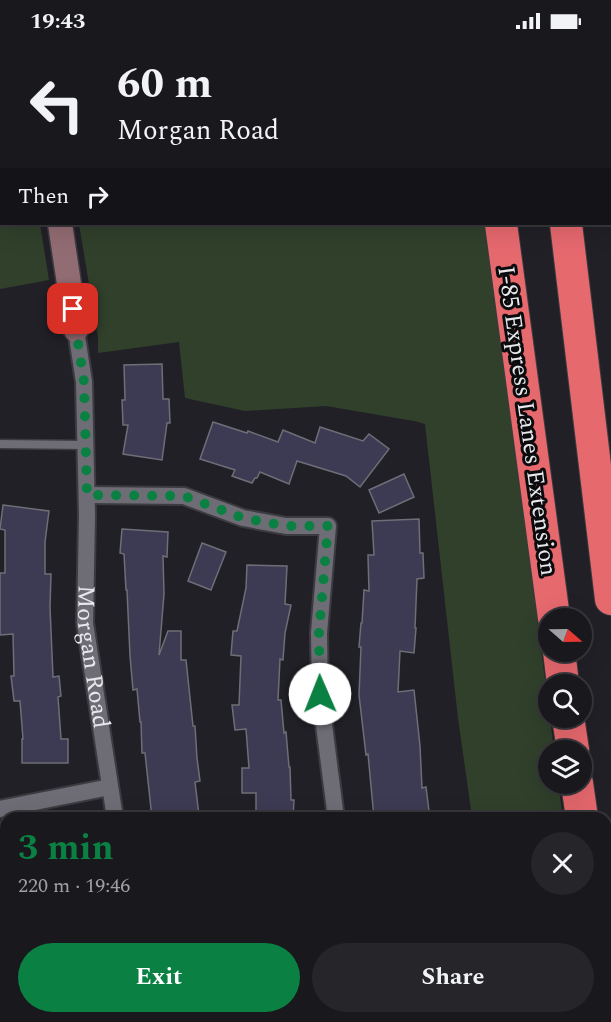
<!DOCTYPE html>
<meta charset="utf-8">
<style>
:root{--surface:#19181d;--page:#26252a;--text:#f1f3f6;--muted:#9fa0a4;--line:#37373b;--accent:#0b8043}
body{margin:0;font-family:Spectral,serif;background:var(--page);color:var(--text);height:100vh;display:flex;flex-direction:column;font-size:22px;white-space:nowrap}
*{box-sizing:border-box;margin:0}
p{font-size:20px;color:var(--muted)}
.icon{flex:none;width:33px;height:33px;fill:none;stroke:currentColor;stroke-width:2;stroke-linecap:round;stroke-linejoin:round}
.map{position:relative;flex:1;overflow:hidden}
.details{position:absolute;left:0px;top:770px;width:612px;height:212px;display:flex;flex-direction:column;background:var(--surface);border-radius:18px 18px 0 0;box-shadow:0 6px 24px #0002,0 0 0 2px var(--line)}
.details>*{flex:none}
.guide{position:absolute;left:0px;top:0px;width:612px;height:183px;box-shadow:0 6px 24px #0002,0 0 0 2px var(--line);background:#19181d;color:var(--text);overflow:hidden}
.needle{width:39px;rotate:110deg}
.controls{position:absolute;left:538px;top:566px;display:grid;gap:12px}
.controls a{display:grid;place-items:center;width:54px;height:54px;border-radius:50%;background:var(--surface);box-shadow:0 6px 24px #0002,0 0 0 2px var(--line);font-size:30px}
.pin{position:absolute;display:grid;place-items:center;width:51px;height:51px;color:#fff;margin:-26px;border-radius:12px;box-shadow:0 3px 9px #0006}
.me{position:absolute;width:66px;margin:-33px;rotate:359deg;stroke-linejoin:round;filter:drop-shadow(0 0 4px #0008)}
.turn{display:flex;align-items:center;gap:21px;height:126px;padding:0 18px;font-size:27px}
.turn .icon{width:78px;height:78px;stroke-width:2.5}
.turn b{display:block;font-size:42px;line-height:51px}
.then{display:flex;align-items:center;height:57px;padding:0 18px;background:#0003;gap:12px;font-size:22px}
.round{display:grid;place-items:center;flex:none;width:63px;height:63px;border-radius:32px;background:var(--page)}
.head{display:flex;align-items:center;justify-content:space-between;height:102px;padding:0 18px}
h1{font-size:36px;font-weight:700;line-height:45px;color:var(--accent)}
.primary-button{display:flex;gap:12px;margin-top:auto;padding:12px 18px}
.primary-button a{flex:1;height:69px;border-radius:36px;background:var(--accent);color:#fff;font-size:24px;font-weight:700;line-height:69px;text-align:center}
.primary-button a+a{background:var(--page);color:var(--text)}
.status{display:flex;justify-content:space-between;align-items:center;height:42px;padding:0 30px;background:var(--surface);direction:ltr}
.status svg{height:16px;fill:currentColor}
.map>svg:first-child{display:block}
.green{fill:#30402b}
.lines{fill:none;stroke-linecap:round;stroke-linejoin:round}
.stream{stroke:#385b64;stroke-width:5}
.building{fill:#3d3b54;stroke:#6e6e76;stroke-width:1.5}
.lane-casing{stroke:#3c3b40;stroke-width:11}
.street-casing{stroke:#3c3b40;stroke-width:20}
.secondary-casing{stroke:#3c3b40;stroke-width:27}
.highway-casing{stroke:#3c3b40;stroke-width:34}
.lane{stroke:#6e6d75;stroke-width:8}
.street{stroke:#6e6d75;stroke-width:16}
.secondary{stroke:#926c73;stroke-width:24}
.highway{stroke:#e6696e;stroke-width:32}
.route{stroke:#0b8043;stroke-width:10;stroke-dasharray:0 18}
.labels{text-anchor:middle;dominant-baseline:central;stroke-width:6;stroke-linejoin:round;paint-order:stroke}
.street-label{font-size:24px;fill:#e8e8ec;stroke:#0b0a0d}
</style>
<div class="status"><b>19:43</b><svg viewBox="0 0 49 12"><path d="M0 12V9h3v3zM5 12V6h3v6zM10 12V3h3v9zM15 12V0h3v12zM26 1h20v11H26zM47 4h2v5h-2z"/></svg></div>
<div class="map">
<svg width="611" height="980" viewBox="0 0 611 980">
<rect width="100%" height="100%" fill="#212027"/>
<g class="green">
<path d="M0,0H9V1L2,2V182H40L49,238L0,247Z"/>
<path d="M49,0H464V1L50,2Z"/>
<path d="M79,182H487L554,708H549V741H558L563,775H472L458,676L425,382L414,379L326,364L245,369L185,356L179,300L98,311V296Z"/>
<path d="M0,885H6V975H27L28,980H0Z"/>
<path d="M495,975H588L589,980H495Z"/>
</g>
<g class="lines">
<path class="stream" d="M0,118H2"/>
</g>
<g class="building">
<path d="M162,322L163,357H169L170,381H167L162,418L123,412L128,383H123L122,358H125L124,323Z"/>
<path d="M213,380L247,391L248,389L278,400L283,388L315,401L320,385L363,399L369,392L389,407L360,445L346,434L297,419L289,442L260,430L257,436H255L252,441L232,434L235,428L200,417Z"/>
<path d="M404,432L414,455L379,471L369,448Z"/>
<path d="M3,463L49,469L45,500V532H51L50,565L53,635L59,634L61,654L58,655L61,697H68V721H22V697H23L20,659H14L11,634H14L13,592L0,593V531H5V488L0,487Z"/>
<path d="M419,477L420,511H423L424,536L417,537L415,586H416L414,611L400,609L398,650L414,648L420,704L422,746L426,745L429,769L374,776L368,712L366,713L359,653L361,605H359L361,581H362L364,548L369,549L368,513H374L372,479Z"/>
<path d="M122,487L168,490L167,515L163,514L164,552L159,613L168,589H181V618H186L193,684H195L197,716L200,739L195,740L199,773L171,776H152L145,711H142L141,680H140L137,647L133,648L130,614L127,548H126L124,512L120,511Z"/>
<path d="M202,501L226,510L211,548L188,539Z"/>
<path d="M247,523L287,524L285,562L291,563L285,591L283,618L280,617L278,658H281L284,691L286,690L289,725H290L291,758H294L293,776H256V751H242V726H249L246,687L235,688L232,663H239L241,614L231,613L233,589H237L246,546Z"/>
</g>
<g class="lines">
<defs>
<path id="lane" d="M0,402L86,403"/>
<g id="street">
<path id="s1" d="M76,288L84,340L87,474L85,581L115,776"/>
<path d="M87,453L184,454L243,476L286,484H328L319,591L320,652L336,776"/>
<path d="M0,767L110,745"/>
<path d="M140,975L141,980"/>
<path d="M363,975L364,980"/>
</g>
<g id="secondary">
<path d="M30,0V2"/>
<path d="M60,182L76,288"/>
</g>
<g id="highway">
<path d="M478,0L479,2"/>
<path d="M541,0L542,2"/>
<path d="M501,182L554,576"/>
<path d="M566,182L611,557"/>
<path d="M559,609L563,642"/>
<path d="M568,675L573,708"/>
<path d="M577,741L582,776"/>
<path d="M606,954L609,980"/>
</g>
</defs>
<use href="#lane" class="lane-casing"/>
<use href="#street" class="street-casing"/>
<use href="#secondary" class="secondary-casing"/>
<use href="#highway" class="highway-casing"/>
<use href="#lane" class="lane"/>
<use href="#street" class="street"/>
<use href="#secondary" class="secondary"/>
<use href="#highway" class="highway"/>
</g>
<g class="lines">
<path class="route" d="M73,267L84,340L87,453L184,454L243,476L286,484H328L319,591L320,652"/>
</g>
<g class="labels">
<g class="street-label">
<text transform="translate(527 379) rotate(82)">I-85 Express Lanes Extension</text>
<text stroke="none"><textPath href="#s1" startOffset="328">Morgan Road</textPath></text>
</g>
</g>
</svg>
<div class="controls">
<a><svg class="needle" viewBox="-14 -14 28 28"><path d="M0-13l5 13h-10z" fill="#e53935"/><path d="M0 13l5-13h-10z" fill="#9fa0a4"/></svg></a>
<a><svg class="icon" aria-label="search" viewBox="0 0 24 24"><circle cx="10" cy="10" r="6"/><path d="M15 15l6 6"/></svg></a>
<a><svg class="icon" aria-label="layers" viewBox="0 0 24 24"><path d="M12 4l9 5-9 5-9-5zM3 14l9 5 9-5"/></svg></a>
</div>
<div class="pin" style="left:73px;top:267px;background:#d93025"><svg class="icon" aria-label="arrive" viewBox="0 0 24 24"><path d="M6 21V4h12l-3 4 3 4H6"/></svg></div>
<svg class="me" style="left:320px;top:652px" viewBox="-20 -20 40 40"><circle r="19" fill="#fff"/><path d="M0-13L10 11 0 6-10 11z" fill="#0b8043"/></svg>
<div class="guide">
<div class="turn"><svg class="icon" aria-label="left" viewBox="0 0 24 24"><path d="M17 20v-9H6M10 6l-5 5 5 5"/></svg><div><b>60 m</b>Morgan Road</div></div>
<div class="then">Then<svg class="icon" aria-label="right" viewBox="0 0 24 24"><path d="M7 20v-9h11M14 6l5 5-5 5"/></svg></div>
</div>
<section class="details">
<div class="head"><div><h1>3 min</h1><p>220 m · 19:46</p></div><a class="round"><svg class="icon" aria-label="close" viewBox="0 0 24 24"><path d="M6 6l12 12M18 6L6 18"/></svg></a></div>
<div class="primary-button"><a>Exit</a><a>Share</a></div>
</section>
</div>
